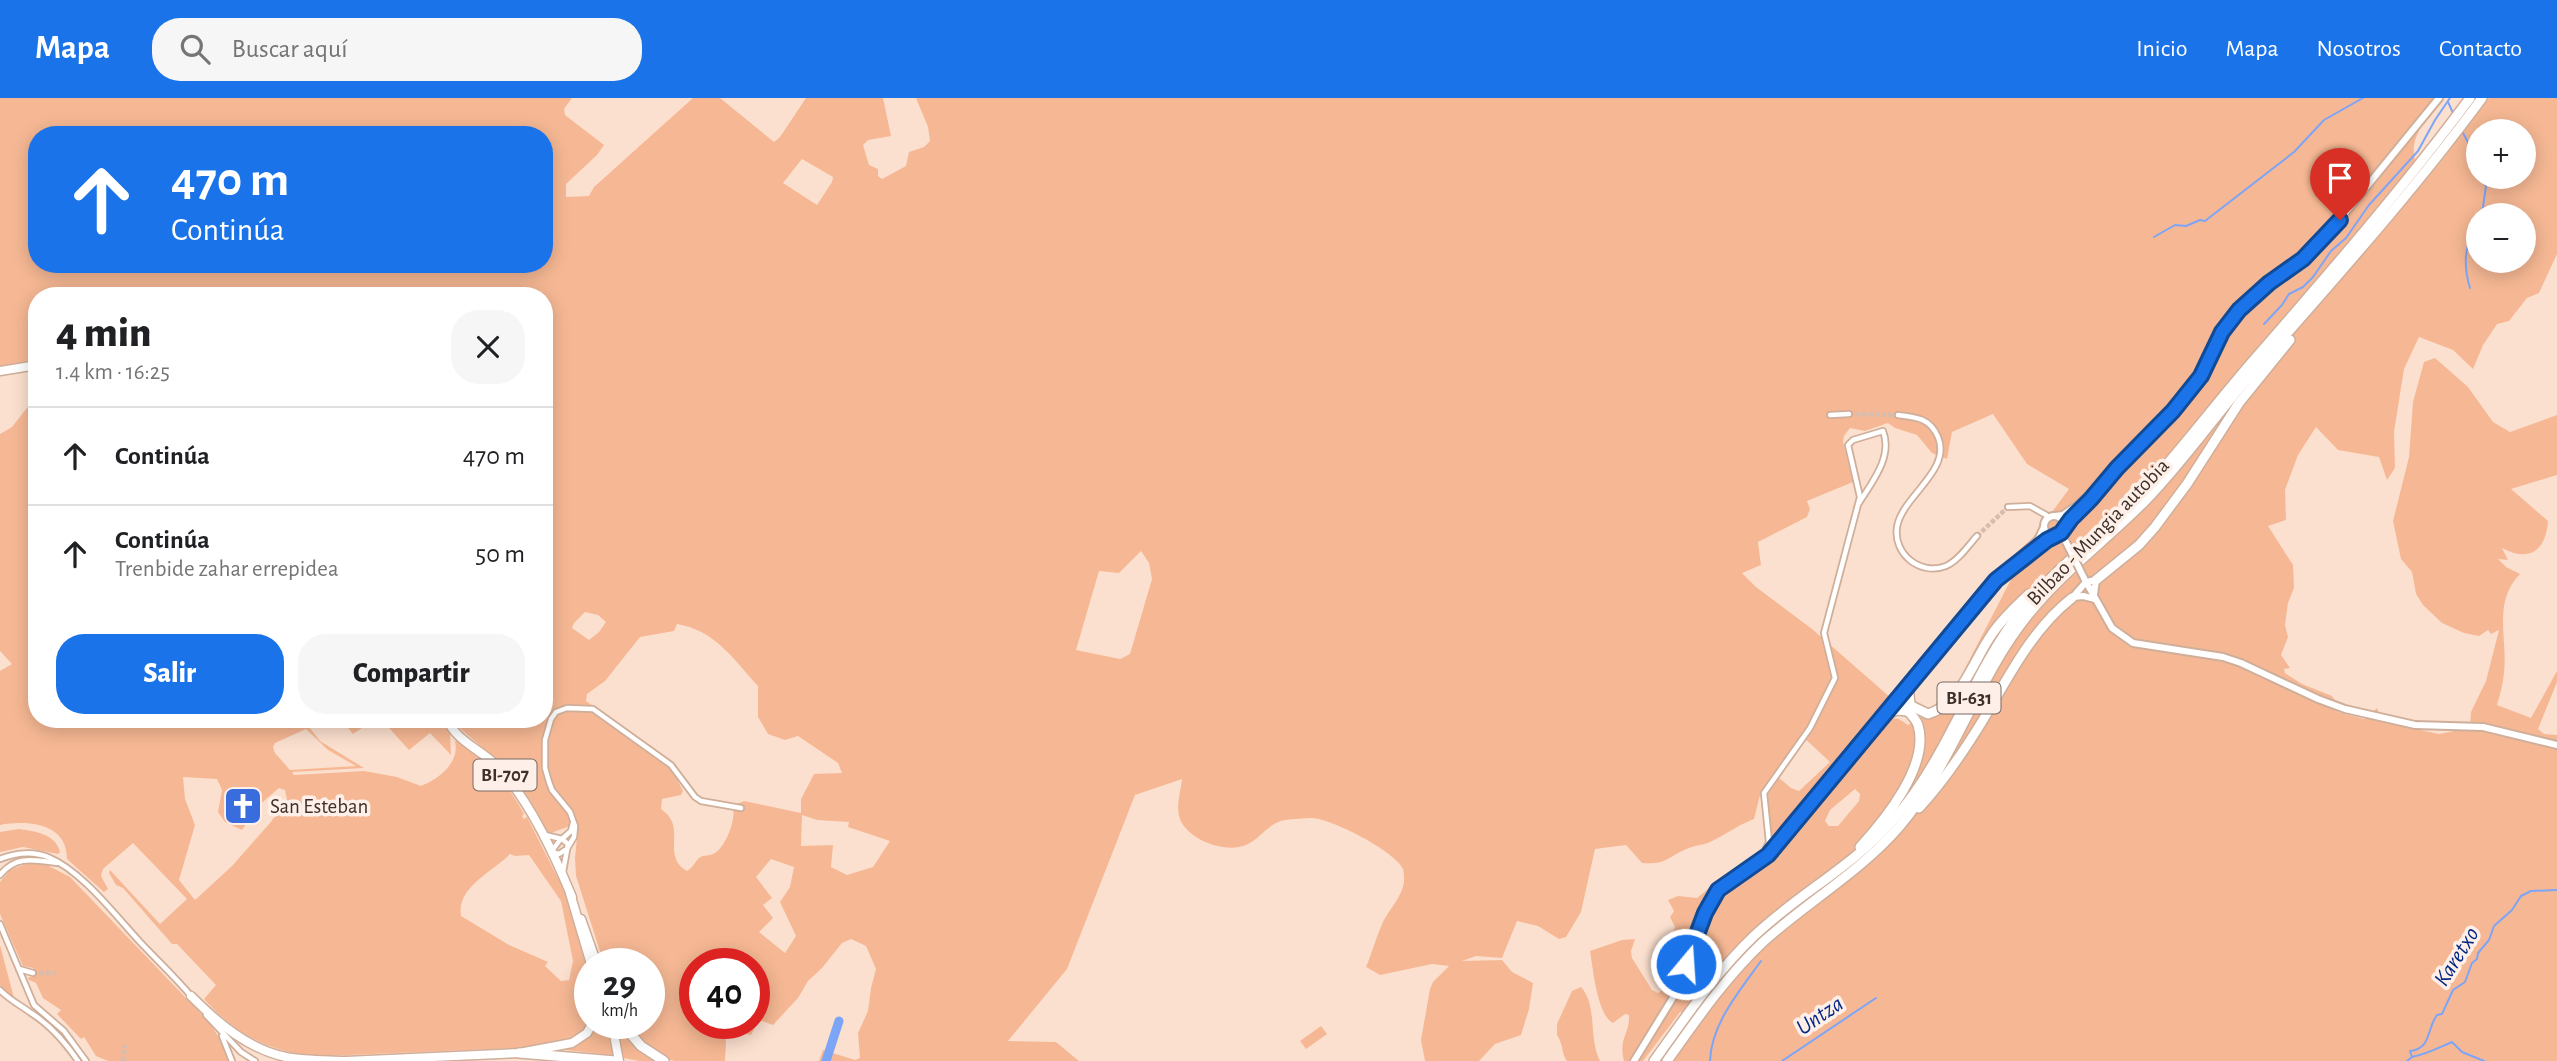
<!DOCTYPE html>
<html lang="es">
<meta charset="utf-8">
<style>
:root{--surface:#fff;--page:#f6f6f6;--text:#202124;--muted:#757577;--line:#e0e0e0;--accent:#1a73e8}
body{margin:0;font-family:"Alegreya Sans",sans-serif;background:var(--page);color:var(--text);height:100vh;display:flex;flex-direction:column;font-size:26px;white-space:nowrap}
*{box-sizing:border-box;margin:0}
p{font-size:23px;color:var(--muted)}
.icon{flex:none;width:38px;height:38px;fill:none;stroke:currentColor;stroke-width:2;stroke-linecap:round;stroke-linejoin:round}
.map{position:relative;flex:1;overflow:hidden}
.details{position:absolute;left:28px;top:189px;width:525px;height:441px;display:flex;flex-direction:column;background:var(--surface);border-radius:28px;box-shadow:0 4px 18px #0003}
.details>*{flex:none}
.banner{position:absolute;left:28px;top:28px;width:525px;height:147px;border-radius:28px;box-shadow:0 4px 18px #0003;background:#1a73e8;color:#fff;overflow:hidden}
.controls{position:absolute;left:2466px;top:21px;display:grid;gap:14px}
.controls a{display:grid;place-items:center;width:70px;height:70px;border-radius:50%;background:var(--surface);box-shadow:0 4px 18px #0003;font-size:35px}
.speed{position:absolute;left:574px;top:850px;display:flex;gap:14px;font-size:35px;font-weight:700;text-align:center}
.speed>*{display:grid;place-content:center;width:91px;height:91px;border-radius:50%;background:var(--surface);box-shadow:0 4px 18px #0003;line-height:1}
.speed small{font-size:18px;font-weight:400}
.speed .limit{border:10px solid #d22;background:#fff;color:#111}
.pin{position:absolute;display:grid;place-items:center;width:60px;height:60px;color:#fff;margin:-72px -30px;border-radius:50% 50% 50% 0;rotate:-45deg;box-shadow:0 0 7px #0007}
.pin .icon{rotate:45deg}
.me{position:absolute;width:77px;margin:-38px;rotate:18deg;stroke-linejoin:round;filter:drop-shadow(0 0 5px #0008)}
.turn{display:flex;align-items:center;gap:24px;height:147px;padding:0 28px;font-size:32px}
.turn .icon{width:91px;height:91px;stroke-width:2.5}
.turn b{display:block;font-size:49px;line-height:60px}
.round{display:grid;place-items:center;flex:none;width:74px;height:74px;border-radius:28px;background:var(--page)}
.summary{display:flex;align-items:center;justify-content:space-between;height:119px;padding:0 28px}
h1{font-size:42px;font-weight:800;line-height:52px}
.button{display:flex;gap:14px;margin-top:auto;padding:14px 28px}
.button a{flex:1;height:80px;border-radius:28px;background:var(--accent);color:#fff;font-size:28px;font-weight:800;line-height:80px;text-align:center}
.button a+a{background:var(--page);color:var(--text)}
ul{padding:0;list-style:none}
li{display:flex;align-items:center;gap:21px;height:98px;padding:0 28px;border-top:2px solid var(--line)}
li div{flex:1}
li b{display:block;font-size:26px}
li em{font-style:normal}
header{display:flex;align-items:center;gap:42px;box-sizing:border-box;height:98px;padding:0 35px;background:var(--accent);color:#fff}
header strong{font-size:33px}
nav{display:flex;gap:38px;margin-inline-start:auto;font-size:24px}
.search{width:490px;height:63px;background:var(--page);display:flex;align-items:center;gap:18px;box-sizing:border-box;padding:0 24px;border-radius:28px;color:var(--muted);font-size:26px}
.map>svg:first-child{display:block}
.green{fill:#f6b894;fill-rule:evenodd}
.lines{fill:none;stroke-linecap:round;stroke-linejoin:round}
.stream{stroke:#7ca5f7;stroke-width:2}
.river{stroke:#7ca5f7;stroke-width:9}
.minor-tunnel{stroke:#d6bdae;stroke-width:4.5;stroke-dasharray:4.5 2;stroke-linecap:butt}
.minor-casing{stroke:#cfae9a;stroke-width:8}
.tertiary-casing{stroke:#cfae9a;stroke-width:10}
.primary-casing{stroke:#cfae9a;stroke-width:11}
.trunk-casing{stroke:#cfae9a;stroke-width:11}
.motorway-casing{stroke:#cfae9a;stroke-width:12}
.minor{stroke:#fff;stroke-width:4.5}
.tertiary{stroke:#fff;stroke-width:6}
.primary{stroke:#fff;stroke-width:8}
.trunk{stroke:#fff;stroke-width:8}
.motorway{stroke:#fff;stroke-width:9}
.tertiary-bridge-casing{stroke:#cfae9a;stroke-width:10;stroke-linecap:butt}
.tertiary-bridge{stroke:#fff;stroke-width:6}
.route-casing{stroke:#114b97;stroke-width:18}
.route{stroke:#1a73e8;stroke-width:12}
.labels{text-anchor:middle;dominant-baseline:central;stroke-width:7;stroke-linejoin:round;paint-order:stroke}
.shield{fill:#fef0e8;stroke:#786a62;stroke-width:2}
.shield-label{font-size:19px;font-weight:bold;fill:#3f3129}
.street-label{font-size:21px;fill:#3f3129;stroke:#fef0e8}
.poi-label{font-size:21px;fill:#3f3129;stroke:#fef0e8;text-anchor:start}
.water-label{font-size:23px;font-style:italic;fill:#042985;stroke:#fef0e8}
</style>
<header>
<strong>Mapa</strong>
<div class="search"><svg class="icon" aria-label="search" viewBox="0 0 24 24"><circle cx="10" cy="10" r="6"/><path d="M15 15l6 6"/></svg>Buscar aquí</div>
<nav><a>Inicio</a><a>Mapa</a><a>Nosotros</a><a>Contacto</a></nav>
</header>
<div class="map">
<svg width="2557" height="963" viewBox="0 0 2557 963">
<rect width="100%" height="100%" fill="#fce0cf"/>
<g class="green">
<path d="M0,0H572L564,11L565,17L604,47L597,57L566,86V99L589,98L594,89L693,0H720L774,44L780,39L806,0H883L891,38L868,42L863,47L869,67L878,71V78L882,81L906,68L909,54L924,49L930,43L928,29L916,0H2444C2429,16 2405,43 2417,66C2419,70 2424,75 2428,79L2489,0H2557V156L2539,195L2527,200L2509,223L2497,226L2483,247L2473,271L2453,252L2419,239L2404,271L2394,334L2395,370L2387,382L2379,359L2338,352L2316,329L2298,357L2285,392L2286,422L2268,428L2293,467L2294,490L2288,505L2285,527L2288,539L2281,557L2290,570L2284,571L2285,575L2302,586L2332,598L2336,604L2337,614L2364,621L2377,610L2382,624L2439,636L2470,630L2471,614L2486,583L2499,532L2491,536L2488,532L2479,538L2464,535L2442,525L2423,507L2416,496L2412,474L2401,461L2393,423L2409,359L2413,304L2424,264L2435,260L2468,289L2493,324L2510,334L2557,317V377L2511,391L2548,423C2546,452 2530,465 2502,450L2508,462L2498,461L2506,469L2520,476C2492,505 2508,539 2504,575C2503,586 2500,597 2497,607L2531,620L2557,573V584L2538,631L2544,636L2557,637V963H1670L1678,952L1681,913L1643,963H1624C1618,940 1630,936 1629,917L1625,916L1613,925C1597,917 1593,870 1590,853L1622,842L1635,841L1631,853L1632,860L1652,892L1658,895L1661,893L1682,870L1689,858L1672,840L1675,829L1670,819L1674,813L1668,802L1678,798L1697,800L1720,781L1760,762L1766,751L1769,719L1760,697L1754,721C1738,727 1727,736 1710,744C1704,747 1696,747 1689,750C1668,758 1668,767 1642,765L1626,747L1595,751L1581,814L1566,839L1559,841L1538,828L1517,823L1502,860L1476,858L1462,863L1502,862L1512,874L1533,885L1529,911L1521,937L1495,946L1479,963H1425L1421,942L1430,891L1433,884L1449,868L1432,866L1380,877L1366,869C1372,855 1376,839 1383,824C1389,812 1404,796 1404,782C1404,779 1404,774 1403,771C1395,753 1332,721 1312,720C1304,720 1293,721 1285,722C1268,725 1260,741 1246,747C1224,756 1185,741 1179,718C1176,705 1181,693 1182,681L1135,697L1067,871L1008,943L1056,944L1079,963H819L823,952L855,962L860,960L858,935L868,913L871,890L876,871L866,848L851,841L842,845L822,870L808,883L798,900L773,927L759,922L751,937L722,929L726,943L725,963C709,963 691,963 675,963C656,960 637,940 627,926H649V866H604L576,778L575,760L578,729L573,727L548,736L528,705L529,701L505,669L455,626L454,621H544V198H37V264L0,269ZM2478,33H2524V79H2478ZM37,37H544V166H37ZM802,61L833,79L832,84L817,107L783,85ZM2478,117H2524V163H2478ZM1993,316L2027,366L2069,391L2032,441L1947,605L1908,627L1899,621L1886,619L1891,600L1812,531L1756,489L1742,475L1761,467L1758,444L1807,419L1810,411L1807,403L1853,384L1843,344L1844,338L1850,330L1865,333L1888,325L1895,330L1917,337L1932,355L1947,361L1952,334ZM1141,453L1149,465L1152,481L1130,556L1120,561L1076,552L1099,473L1119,475ZM585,514L598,517L606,524L599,534L589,542L572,530L574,525ZM677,526C715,532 733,561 758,588V619L768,636L785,642L798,638L838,665L842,675L814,676L801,701V715L744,703L732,708C738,718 725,752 713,756C707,759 703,756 698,761C694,766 692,770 687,773C664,760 681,736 670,720C668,716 664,714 661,711L662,701L681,697L683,693L666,659L586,603L587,596L605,583L640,539L674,533ZM1801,637L1830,664L1799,693L1791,690L1778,679ZM1855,691L1860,696L1859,703L1838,728H1829L1825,723L1830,712ZM802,717L817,722L849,724L848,729L890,743L873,769L847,777L831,769L833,747L801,748ZM771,761L794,769L790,789L780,804L796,838L785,855L759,834L773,820L763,807L772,800L756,779ZM695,866H754V926H695Z"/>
<path d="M27,310L37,312V621H323L309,629L320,643L364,670L292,674L294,677L364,673L397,679L421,688C439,681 460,664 455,644L458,640C487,663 506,683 524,716L522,718L524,721L527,719L567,798L577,825L590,875L589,926L573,942L562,946L519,950L322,958C274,957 236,937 204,901L216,887L177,846H172L123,790L116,787L109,775L110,772L160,826L187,801L133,745L103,771L101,778L108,791L104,794L67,761C67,725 28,722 0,727V573L12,566L0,553V336L12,329ZM306,631L328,652L356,668L290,672L275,655L273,649L275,645ZM183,679L217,681L222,692L218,714L225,724L242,732L258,708L279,690L285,692L287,702L270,725L232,768L195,802L179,782L195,727L185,701ZM510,756L515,758L529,757L561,803L573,863L569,882L561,883L545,868L548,864L509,847L461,818C456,789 494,773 510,756Z"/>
<path d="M341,621H373L374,622L353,636Z"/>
<path d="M381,621H445L450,635L451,657L430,635L409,652Z"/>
<path d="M19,731C34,733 56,736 60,754L58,756L23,749L0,754V734Z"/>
<path d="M29,765L45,766L70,779L208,923L222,944L228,963H108L96,958L84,939L81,941L57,916L61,912L43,900L36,885L29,882L28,879H33V870L23,868L0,816V784L10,772Z"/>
<path d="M0,847L14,900L0,887Z"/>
<path d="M1581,889C1598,908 1588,939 1600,963H1567C1561,955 1564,948 1557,937V926L1572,893Z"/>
<path d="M595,926H607L613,957L565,952L587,939Z"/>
<path d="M616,926H620L630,943L658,963H639L624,960Z"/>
<path d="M1321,928L1327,936L1306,951L1300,943Z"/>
</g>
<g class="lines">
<g class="stream">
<path d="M2448,4L2453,15"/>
<path d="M2462,33L2471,50L2474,70L2478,78"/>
<path d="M2479,79L2486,88L2483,109L2480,117"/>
<path d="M2154,139L2175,127L2186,128L2200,122L2205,123L2294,54L2324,22L2363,0"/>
<path d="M2470,190C2463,167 2464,145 2478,126"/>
<path d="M2264,226L2282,207L2289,196L2303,189L2313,179L2331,153L2346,140L2369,107L2418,53L2435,22L2450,0"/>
<path d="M2412,959C2427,956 2438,950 2452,944L2462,954L2484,963"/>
<path d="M1710,963C1711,926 1740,892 1761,863"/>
<path d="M1782,963L1876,900"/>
<path d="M2407,963L2412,959L2410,953C2432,950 2426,932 2437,917L2442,916L2453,892L2465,884L2472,865L2477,861L2478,855L2489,842L2494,828L2512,812L2521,798L2531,793L2557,792"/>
</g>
<path class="river" d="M826,963L839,923"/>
<g class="minor-tunnel">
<path d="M1849,316L1898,317"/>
<path d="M1977,438L2008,409"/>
<path d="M33,875H56"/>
<path d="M123,963L125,947"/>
</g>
<defs>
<g id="minor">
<path d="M1830,317L1849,316"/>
<path d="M1898,317C1916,319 1930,320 1938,339C1952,373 1902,398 1897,429C1893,456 1920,478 1946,468C1958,463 1968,448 1977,438"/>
<path d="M2008,409L2030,408L2046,417"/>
<path d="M545,737L562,741L568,746L563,774"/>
<path d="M562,741L571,733L573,725"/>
<path d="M560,742L551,754L559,756L565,752"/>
<path d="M568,749L574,739L575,728L570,714L552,692L549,684L545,670V642L551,621L556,614L567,610L593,611L671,667L695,699L701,703L741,710"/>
<path d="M0,761C15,755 33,753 48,759C82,773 115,817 140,844C157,862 176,880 192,899"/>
<path d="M1761,761L1769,744L1764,695L1810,630L1835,580L1824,535L1860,399L1848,347L1853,342L1883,333C1893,359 1872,384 1859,405"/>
<path d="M0,777C16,757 34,762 57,765"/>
<path d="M0,826L34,907L64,933L86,963"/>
<path d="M19,871L33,875"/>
<path d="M0,892C10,902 20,907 31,915C50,927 65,944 78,963"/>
<path d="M206,917L241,954L255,963"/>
<path d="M222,938L232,963"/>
</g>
<g id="tertiary">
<circle cx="2054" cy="428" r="10"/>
<path d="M2055,418L2063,417L2079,406L2165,322L2189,294L2201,278L2222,234L2232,220L2251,200L2295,167L2323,142L2439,0"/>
<path d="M2064,429L2103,388"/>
<path d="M2012,471L2054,438"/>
<path d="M2085,482L2112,530L2133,545L2223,559L2241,565L2318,601L2345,611L2415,627L2483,629L2557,647"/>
<path d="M2073,499L2083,498L2095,501"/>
<path d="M2072,500L2086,484L2096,482L2094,496"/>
<path d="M1634,963L1677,893L1697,833L1718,792L1768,757L1986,493L2009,468L2038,442L2044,429"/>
</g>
<g id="primary">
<path d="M0,273L37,267"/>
<path d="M447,621C456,644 486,654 501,672C532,708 554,756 572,799"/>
<path d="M581,821L597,866"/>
<path d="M612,926L619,963"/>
</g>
<g id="trunk">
<path d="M570,795L591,866"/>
<path d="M191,898C218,925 248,951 286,959C306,963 327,962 346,963"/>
<path d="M346,963L519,955L572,945L587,935L592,926"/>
</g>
<g id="motorway">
<path d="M2096,482L2139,447L2155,429L2187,386L2239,305L2290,242"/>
<path d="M1908,588L1910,606"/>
<path d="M1899,602L1928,616C1961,606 1973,563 1992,536C2002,521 2016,508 2029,496"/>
<path d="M1886,616L1897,612L1907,613"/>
<path d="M1919,710C1944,683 1964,653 1983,622C2008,580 2032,531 2072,500"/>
<path d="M1860,749C1885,722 1930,667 1918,627C1914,616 1903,611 1898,601"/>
<path d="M622,926L641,948L664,963"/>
<path d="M519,955L616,963"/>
<path d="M1654,963C1685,920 1715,875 1754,838C1799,795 1853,769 1895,720C1949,658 1971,577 2021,513C2059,466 2107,432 2148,388C2187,345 2221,299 2259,256C2332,172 2404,89 2470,0"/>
<path d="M1667,963C1697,921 1725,880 1763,844C1807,804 1860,774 1899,729C1954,665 1976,581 2028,517C2063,473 2108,441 2147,401C2184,363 2214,319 2249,279C2329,187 2410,98 2482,0"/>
</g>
</defs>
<use href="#minor" class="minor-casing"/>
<use href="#tertiary" class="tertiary-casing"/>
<use href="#primary" class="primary-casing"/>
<use href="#trunk" class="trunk-casing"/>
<use href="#motorway" class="motorway-casing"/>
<use href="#minor" class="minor"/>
<use href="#tertiary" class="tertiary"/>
<use href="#primary" class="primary"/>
<use href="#trunk" class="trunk"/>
<use href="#motorway" class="motorway"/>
<defs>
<path id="tertiary-bridge" d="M2066,444L2085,482"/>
</defs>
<use href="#tertiary-bridge" class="tertiary-bridge-casing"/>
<use href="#tertiary-bridge" class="tertiary-bridge"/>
</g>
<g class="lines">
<defs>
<path id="route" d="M1686,866L1705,815L1718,792L1768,757L1996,482L2047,442L2061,435L2071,421L2091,401L2117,370L2173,313L2201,278L2222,234L2239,212L2269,185L2303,161L2340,122"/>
</defs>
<use href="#route" class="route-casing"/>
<use href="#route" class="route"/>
</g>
<defs>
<symbol id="church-square" viewBox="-11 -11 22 22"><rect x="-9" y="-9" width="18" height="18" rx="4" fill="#396ddd" stroke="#fef0e8"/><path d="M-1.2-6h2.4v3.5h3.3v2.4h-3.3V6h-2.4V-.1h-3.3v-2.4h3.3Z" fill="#fff"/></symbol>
</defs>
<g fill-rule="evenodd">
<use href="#church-square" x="221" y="686" width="44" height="44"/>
</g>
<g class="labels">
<g class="shield">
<rect x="1937.5" y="584.5" width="63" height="31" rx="5"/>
<rect x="473.5" y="661.5" width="63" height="31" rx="5"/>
</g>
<g class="shield-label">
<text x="1969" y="600">BI-631</text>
<text x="505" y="677">BI-707</text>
</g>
<g class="street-label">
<text transform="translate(2098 434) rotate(-46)">Bilbao - Mungia autobia</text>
</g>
<g class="poi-label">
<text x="270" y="708">San Esteban</text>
</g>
<g class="water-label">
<text transform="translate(2457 859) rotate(-58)">Karetxo</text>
<text transform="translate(1820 918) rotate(-34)">Untza</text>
</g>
</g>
</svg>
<div class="controls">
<a>+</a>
<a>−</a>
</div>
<div class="speed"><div>29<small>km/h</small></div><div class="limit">40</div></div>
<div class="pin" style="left:2340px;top:122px;background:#d93025"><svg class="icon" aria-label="arrive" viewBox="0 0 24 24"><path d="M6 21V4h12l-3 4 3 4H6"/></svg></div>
<svg class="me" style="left:1686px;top:866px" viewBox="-20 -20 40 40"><circle r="17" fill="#1a73e8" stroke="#fff" stroke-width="3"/><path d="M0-11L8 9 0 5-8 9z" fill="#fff"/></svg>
<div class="banner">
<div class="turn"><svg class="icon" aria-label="ahead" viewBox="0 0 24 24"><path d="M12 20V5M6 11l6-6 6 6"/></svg><div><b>470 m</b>Continúa</div></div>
</div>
<section class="details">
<div class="summary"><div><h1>4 min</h1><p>1.4 km · 16:25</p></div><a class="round"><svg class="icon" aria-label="close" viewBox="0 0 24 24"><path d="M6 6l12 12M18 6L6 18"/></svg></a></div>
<ul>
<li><svg class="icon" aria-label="ahead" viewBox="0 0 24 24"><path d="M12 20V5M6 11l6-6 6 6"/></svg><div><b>Continúa</b></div><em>470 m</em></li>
<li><svg class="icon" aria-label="ahead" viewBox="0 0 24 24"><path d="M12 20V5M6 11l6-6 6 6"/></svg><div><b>Continúa</b><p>Trenbide zahar errepidea</p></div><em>50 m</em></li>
</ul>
<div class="button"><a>Salir</a><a>Compartir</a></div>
</section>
</div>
